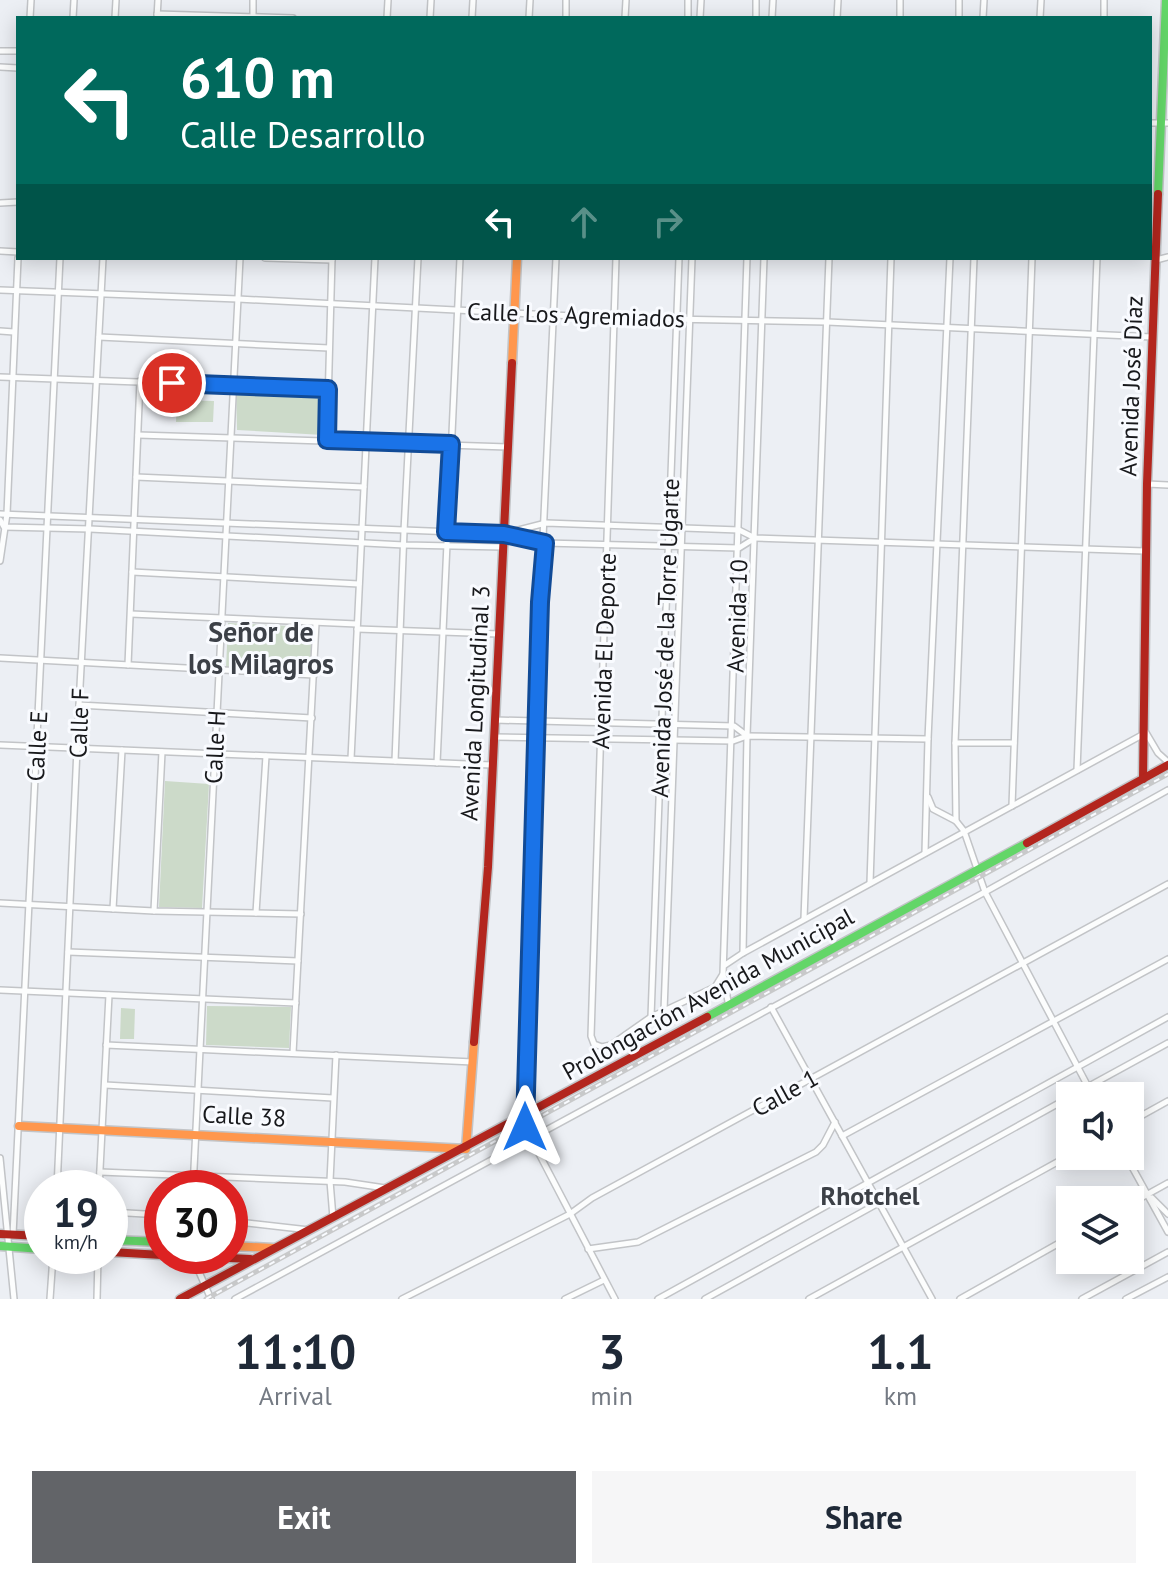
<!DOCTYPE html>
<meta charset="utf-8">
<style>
:root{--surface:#fff;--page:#f6f6f7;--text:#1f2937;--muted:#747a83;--accent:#626468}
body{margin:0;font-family:"PT Sans",sans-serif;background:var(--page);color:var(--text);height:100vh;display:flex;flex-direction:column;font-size:30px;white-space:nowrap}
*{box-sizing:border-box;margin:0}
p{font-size:26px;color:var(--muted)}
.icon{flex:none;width:44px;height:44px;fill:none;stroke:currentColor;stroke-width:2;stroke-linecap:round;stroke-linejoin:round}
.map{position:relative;height:1299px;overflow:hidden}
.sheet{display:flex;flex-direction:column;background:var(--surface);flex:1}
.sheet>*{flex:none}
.top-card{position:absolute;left:16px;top:16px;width:1136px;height:244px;border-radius:0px;box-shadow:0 4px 20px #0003;background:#00695c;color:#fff;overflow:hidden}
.buttons{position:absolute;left:1056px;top:1082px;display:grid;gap:16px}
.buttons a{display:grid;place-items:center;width:88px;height:88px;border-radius:0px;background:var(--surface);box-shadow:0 4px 20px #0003;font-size:40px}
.speed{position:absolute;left:24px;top:1170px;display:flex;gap:16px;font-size:40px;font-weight:700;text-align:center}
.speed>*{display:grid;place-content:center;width:104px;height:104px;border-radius:50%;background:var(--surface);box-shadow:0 4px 20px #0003;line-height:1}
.speed small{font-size:20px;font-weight:400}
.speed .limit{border:12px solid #d22;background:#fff;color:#111}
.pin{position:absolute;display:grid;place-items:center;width:68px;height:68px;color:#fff;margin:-34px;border:4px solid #fff;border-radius:50%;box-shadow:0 2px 8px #0007}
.me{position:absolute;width:88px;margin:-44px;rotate:0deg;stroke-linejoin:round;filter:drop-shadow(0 0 6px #0008)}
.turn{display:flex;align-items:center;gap:28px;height:168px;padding:0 32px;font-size:36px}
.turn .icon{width:104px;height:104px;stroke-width:2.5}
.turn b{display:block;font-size:56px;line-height:68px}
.lanes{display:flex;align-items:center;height:76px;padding:0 32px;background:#0003;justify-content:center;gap:40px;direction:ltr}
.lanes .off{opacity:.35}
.eta{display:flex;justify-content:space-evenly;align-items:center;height:136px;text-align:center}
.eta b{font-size:48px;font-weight:700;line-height:56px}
.cta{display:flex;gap:16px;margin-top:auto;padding:16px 32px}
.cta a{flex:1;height:92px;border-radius:0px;background:var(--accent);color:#fff;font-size:32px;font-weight:700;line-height:92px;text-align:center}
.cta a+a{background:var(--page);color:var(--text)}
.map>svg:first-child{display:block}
.green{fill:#ccdac9}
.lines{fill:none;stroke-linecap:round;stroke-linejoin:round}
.street-casing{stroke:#c2c4c7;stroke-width:8}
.fast-casing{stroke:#c2c4c7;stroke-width:11}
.slow-casing{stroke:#c2c4c7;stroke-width:11}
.jam-casing{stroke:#c2c4c7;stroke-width:11}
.street{stroke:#fcfdfd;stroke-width:5}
.fast{stroke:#63d668;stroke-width:8}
.slow{stroke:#ff974d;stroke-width:8}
.jam{stroke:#b3261e;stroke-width:8}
.rail-casing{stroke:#c8c9ca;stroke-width:5}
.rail{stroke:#f9fbff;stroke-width:2;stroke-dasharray:6;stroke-linecap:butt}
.route-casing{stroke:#114b97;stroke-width:20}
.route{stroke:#1a73e8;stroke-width:14}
.labels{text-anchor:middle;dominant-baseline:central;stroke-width:6;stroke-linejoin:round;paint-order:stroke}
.street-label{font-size:24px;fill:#18191c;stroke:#f9fbff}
.neighbourhood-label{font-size:26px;font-weight:bold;fill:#3c4047;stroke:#f9fbff}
.quarter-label{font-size:28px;font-weight:bold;fill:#3c4047;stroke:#f9fbff}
</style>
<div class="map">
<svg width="1168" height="1299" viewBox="0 0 1168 1299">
<rect width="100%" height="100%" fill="#eceff4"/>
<g class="green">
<path d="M236,389L322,392L323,435L237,430Z"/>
<path d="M177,400L214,401L213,422H176Z"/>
<path d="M228,623L312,627L311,672L226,668Z"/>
<path d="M165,781L209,784L202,908L159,907Z"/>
<path d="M207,1006L291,1007L289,1048L206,1045Z"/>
<path d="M121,1008L135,1009L134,1039H120Z"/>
</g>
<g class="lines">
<defs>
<g id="street">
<path d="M157,14L293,18"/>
<path d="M253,17V0"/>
<path d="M30,18L31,0"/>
<path d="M73,18L74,0"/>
<path d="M115,18L116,0"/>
<path d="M157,18L158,0"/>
<path d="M387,18L388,0"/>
<path d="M430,18L431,0"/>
<path d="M472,18L473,0"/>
<path d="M529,18L530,0"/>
<path d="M566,18V0"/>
<path d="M625,18L626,0"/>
<path d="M688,18V0"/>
<path d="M700,18L701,0"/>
<path d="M756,18V0"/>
<path d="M772,18L773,0"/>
<path d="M837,18L838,0"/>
<path d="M900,18V0"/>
<path d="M959,18V0"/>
<path d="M983,18L984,0"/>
<path d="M1040,18L1041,0"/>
<path d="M1104,18V0"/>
<path d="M0,51H18"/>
<path d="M0,67L18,68"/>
<path d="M1150,123H1168"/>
<path d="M0,203L18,202"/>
<path d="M0,251L18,252"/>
<path d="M265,258L332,260"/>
<path d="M556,258L540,602L523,1123L615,1299"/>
<path d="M616,258L591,1036L594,1044L602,1047L611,1045L651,1017L715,987L723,974"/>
<path d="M974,258L955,743L956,821L964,831L985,892L1093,1096"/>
<path d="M1156,260L1168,257"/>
<path d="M0,290L238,299L614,318L827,322L1152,337"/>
<path d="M0,331L14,332"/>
<path d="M99,337L329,348"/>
<path d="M0,377L328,389"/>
<path d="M138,435L508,447"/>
<path d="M327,440L332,258"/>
<path d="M136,477L364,487"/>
<path d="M1147,484L1168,485"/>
<path d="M0,514L504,534L545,543L739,548L755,538"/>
<path d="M0,520L4,527L90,529L404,545L503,547"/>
<path d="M506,533L546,523L739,530L755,538L1145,551"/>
<path d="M0,561L7,514L18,258"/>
<path d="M132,572L359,584"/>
<path d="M131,614L357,624"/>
<path d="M357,629L499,634"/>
<path d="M0,658L314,675"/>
<path d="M128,665L140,381"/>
<path d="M79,705L312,718"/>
<path d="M495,720L734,726L746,735"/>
<path d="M1145,731L1158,753L1168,762"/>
<path d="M494,737L733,741L747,736L928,739"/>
<path d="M955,743H1014"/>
<path d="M0,745L492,765"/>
<path d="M351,759L375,258"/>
<path d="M395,761L404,531L418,258"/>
<path d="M437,763L460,258"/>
<path d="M1077,770L1097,258"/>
<path d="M928,797L933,809L956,821"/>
<path d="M1012,806L1032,258"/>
<path d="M925,853L928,739L950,258"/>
<path d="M870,883L891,258"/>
<path d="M0,903L154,911L301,914"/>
<path d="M113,909L122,750"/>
<path d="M154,911L162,752"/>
<path d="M256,913L266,756"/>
<path d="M804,919L829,258"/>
<path d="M68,952L298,961"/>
<path d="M743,953L747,736L764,258"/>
<path d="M725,965L743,953L1142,735"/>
<path d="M0,990L296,1003"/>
<path d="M729,1007L723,974L747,258"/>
<path d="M771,1007L932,1299"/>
<path d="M664,1011L692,258"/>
<path d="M651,1017L679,258"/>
<path d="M106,1045L473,1062"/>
<path d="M293,1053L316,623"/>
<path d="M105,1085L333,1098"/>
<path d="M1071,1096L1168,1043"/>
<path d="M1130,1122L1168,1101"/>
<path d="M842,1136L1168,959"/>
<path d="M1126,1156L1168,1232"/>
<path d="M0,1158L14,1299"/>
<path d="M100,1172L345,1182L385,1188"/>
<path d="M57,1188L79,705L103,258"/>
<path d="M99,1188L109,995"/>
<path d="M193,1188L240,258"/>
<path d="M1152,1198L1168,1214"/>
<path d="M1130,1204L1168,1183"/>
<path d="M110,1212L162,1215"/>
<path d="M333,1218L330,1181L336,1055"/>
<path d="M230,1221L309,1230"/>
<path d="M13,1235L60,258"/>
<path d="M588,1249L638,1242L816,1152L823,1145L835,1122"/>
<path d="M192,1256L211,1299"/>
<path d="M50,1299L53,1256"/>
<path d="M97,1299L98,1256"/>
<path d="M235,1299L985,892L1168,790"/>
<path d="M402,1299L570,1214L592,1198L1168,884"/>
<path d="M565,1299L604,1280"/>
<path d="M658,1299L1168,1017"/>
<path d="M705,1299L1070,1097"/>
<path d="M809,1299L1070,1155"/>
<path d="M960,1299L1070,1237"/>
<path d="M1082,1299L1168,1252"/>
<path d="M1126,1299L1168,1277"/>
</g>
<g id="fast">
<path d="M1158,194L1166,0"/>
<path d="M707,1017L1027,843"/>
<path d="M110,1240L162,1242"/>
<path d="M0,1246L42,1249"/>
</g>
<g id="slow">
<path d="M512,363L517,258"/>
<path d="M19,1126L466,1149L474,1042"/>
<path d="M230,1246L273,1248"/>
</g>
<g id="jam">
<path d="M1143,779L1147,484L1158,194"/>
<path d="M1027,843L1168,765"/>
<path d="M474,1042L488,867L512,363"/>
<path d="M0,1234L42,1236"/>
<path d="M110,1252L162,1255"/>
<path d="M189,1256L250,1259"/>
<path d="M180,1299L707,1017"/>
</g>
</defs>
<use href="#street" class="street-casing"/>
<use href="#fast" class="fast-casing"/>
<use href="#slow" class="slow-casing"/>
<use href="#jam" class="jam-casing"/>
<use href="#street" class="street"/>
<use href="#fast" class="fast"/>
<use href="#slow" class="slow"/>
<use href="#jam" class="jam"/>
<defs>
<path id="rail" d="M206,1299L1168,774"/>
</defs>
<use href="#rail" class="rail-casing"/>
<use href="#rail" class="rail"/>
</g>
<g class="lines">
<defs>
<path id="route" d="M172,383L328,389L327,440L451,444L446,532L504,534L545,543L540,602L525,1127"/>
</defs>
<use href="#route" class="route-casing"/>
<use href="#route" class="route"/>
</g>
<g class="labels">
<g class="street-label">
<text transform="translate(576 315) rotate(2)">Calle Los Agremiados</text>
<text transform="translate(1131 386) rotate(-88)">Avenida José Díaz</text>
<text transform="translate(737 616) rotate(-88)">Avenida 10</text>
<text transform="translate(665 638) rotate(-88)">Avenida José de la Torre Ugarte</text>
<text transform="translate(604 651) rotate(-88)">Avenida El Deporte</text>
<text transform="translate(475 703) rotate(-87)">Avenida Longitudinal 3</text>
<text transform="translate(79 723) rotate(-88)">Calle F</text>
<text transform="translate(37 746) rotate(-87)">Calle E</text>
<text transform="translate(215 747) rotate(-87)">Calle H</text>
<text transform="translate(708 994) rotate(-29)">Prolongación Avenida Municipal</text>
<text transform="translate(785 1093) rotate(-29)">Calle 1</text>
<text transform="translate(244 1116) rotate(3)">Calle 38</text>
</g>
<g class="neighbourhood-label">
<text x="870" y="1195">Rhotchel</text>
</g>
<g class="quarter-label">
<text x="261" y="631">Señor de<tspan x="261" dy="32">los Milagros</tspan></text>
</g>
</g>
</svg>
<div class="buttons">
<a><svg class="icon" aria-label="sound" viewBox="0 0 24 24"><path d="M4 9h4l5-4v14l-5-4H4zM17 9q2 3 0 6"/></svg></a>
<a><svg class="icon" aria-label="layers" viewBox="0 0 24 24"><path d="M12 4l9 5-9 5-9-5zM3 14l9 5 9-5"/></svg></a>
</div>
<div class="speed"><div>19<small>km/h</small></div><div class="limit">30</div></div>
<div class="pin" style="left:172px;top:383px;background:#d93025"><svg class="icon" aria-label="arrive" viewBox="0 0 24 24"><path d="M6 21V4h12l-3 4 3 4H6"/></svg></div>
<svg class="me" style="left:525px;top:1127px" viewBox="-20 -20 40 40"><path d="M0-17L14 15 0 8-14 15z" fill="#1a73e8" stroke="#fff" stroke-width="4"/></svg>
<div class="top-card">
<div class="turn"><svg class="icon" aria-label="left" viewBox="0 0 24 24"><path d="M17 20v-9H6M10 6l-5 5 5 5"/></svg><div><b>610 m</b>Calle Desarrollo</div></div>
<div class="lanes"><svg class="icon" aria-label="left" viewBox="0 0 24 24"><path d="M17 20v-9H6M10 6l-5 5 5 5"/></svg><svg class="icon off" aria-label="ahead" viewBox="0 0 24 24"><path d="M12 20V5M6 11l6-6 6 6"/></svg><svg class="icon off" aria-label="right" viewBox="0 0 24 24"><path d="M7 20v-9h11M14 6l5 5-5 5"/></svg></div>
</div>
</div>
<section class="sheet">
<div class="eta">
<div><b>11:10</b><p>Arrival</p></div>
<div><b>3</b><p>min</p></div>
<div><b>1.1</b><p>km</p></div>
</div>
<div class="cta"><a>Exit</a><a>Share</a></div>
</section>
